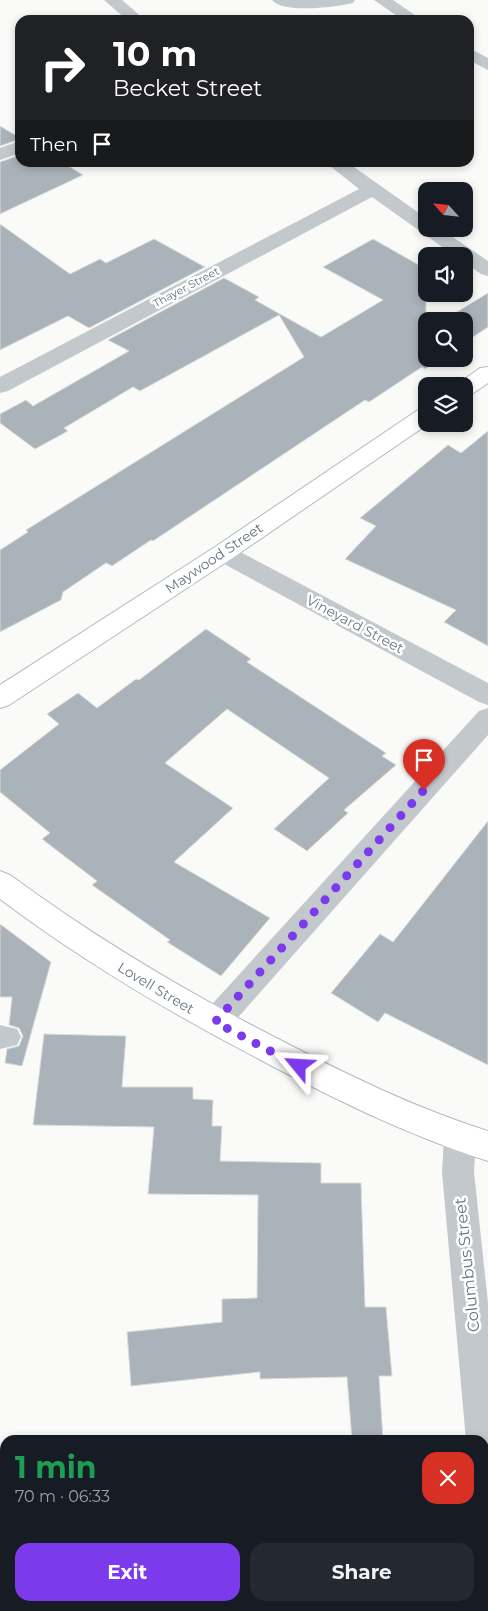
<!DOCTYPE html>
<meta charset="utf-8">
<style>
:root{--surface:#171b24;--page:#242831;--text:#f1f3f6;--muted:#9ea1a6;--accent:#7c3aed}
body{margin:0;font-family:Montserrat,sans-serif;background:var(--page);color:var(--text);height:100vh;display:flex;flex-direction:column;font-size:19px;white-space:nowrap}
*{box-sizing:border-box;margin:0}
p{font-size:16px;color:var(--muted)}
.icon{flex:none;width:28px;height:28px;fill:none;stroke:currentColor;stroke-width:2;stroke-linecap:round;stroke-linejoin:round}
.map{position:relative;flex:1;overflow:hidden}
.details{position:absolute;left:0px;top:1435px;width:489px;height:176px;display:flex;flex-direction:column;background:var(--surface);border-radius:15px 15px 0 0;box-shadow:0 2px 8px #0003}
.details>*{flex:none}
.guide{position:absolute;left:15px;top:15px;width:459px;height:152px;border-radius:15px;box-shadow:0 2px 8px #0003;background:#202124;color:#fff;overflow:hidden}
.needle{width:32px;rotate:297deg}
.tools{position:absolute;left:418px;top:182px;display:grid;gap:10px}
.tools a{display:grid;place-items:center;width:55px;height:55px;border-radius:10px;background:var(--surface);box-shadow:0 2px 8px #0003;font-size:25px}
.pin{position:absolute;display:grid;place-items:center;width:42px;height:42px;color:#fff;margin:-51px -21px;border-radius:50% 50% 50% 0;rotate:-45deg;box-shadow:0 0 5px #0007}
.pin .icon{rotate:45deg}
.me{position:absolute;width:55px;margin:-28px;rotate:297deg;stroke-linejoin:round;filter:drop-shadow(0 0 4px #0008)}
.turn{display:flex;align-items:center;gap:18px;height:105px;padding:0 15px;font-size:22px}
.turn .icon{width:65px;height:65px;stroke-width:2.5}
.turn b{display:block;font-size:35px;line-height:42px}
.then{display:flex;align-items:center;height:48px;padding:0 15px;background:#0003;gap:10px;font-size:19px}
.round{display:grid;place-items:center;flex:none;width:52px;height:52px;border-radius:15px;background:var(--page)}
.summary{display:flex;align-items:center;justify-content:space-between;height:85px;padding:0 15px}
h1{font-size:30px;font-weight:700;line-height:38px;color:#1e9e55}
.button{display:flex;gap:10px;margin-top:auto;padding:10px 15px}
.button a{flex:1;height:58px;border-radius:15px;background:var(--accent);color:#fff;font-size:20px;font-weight:700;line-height:58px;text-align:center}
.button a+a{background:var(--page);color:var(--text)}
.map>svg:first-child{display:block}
.building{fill:#aab3b9;stroke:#dcdcda}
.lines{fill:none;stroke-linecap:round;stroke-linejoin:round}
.secondary-casing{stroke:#b3babf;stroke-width:2}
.lane{fill:#c3c8cc;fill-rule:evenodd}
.street{fill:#c3c8cc;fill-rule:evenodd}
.secondary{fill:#fff;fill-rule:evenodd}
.route{stroke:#7c3aed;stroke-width:9;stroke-dasharray:0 16.2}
.labels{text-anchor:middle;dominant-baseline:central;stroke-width:5;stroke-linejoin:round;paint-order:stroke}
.far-street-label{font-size:11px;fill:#657683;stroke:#fff}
.street-label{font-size:14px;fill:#657683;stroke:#fff}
.near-street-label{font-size:16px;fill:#657683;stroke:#fff}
</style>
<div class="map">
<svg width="488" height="1611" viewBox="0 0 488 1611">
<rect width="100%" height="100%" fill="#fafaf8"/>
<g class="building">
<path d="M0,126L20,138V139L0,146Z"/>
<path d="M20,155V162H62L83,175L0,214V162Z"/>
<path d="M0,224L70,274L100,259L106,263L154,239L205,267L89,328L68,316L0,350Z"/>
<path d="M373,239L426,269V359H440L425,369L422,367L369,402L365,400L153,541L151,540L112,566L106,563L63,592L61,600L0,632V550L28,532L26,530L304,357L279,315L140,391L133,387L64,428L68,431L35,449L0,423V414L26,400L33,406L129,351L108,340L224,278L259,297L255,300L321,337L383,300L323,267Z"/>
<path d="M488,293V327L464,343V321H442Z"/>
<path d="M488,431V646L444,622L456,610L345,559L376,526L360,518L448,445L461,453Z"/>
<path d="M206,629L251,659L247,662L386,753L382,756L396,765L344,810L348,813L307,851L274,829L329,778L227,709L165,763L233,808L174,862L270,918L221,976L167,942L170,940L92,885L97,881L42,839L50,833L0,792V770L59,724L47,714L78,693L97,708L136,679L139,680Z"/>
<path d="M488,821V1065L385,1013L378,1022L331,993L380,934L393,942Z"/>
<path d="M0,924L51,962L22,1066L5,1063L7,1049L19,1046L23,1036L19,1028L9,1025L12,997H0Z"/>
<path d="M44,1034L126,1036L122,1087H193V1099L213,1100L212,1126H222L220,1161L321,1163V1183H361L365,1307H386L392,1376H379L383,1440H352L347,1377L260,1379V1372L131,1386L127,1332L222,1322V1299L257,1298L258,1195L148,1194L154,1127L33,1125Z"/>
</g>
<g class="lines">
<defs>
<g id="secondary">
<path d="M488,367V383L472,394L464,396V386H455L480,368Z"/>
<path d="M426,408V424H428L231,559L9,705L0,708V685L215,547L418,410Z"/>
<path d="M0,871L10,875C97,939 188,993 284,1042C350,1076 417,1109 488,1131V1161C407,1135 332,1098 257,1058C167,1011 81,960 0,899Z"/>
</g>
</defs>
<use href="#secondary" class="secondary-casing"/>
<g class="lane">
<path d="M272,0H355L353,3C337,7 283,14 272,0Z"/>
<path d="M0,1025L17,1029L21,1037L17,1045L0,1049Z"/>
</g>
<g class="street">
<path d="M104,0H122L145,20H127Z"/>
<path d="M374,0H393L422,20H403Z"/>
<path d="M469,48L488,58V70L469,60Z"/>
<path d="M20,141V153L0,160V148Z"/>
<path d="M325,162H347L426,218V229H441L488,261V276L481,274L464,262V256H455L372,197L8,391L0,393V377L359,189Z"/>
<path d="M223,545L231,547L488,683V705L479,702L215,559L211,553L215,547Z"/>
<path d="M488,708V735L226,1031L215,1035L204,1031L200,1022L204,1013L479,711Z"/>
<path d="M460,1123L471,1128L476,1138L474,1172L488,1303V1500L484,1498V1440H466L442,1172L444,1138L449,1128Z"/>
</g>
<use href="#secondary" class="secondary"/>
</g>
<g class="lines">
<path class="route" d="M299,1066L215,1022L424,790"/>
</g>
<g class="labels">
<g class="far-street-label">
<text transform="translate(186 287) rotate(-28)">Thayer Street</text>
</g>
<g class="street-label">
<text transform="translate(214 558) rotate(-34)">Maywood Street</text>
<text transform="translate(355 624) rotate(28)">Vineyard Street</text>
<text transform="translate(156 988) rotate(31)">Lovell Street</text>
</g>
<g class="near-street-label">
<text transform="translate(467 1265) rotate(-96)">Columbus Street</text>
</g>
</g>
</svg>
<div class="tools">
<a><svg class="needle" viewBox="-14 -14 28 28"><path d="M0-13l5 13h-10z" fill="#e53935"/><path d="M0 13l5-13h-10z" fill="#9ea1a6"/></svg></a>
<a><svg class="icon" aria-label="sound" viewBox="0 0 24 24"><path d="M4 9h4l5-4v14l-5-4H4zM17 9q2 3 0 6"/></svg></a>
<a><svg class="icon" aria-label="search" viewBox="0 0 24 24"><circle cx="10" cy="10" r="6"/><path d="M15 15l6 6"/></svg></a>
<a><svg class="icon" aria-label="layers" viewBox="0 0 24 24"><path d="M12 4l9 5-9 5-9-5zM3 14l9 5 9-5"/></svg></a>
</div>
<div class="pin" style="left:424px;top:790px;background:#d93025"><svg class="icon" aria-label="arrive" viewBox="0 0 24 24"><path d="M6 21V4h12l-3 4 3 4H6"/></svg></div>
<svg class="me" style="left:299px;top:1066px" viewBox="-20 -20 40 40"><path d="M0-17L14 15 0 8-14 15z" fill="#7c3aed" stroke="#fff" stroke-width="4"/></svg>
<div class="guide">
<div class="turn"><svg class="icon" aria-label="right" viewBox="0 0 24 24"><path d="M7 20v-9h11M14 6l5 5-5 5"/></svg><div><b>10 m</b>Becket Street</div></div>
<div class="then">Then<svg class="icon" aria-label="arrive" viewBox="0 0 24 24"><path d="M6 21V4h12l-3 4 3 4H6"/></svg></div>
</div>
<section class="details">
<div class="summary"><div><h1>1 min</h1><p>70 m · 06:33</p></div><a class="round" style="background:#d93025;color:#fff"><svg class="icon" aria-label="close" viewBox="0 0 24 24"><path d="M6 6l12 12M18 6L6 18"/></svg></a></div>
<div class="button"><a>Exit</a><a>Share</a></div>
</section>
</div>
